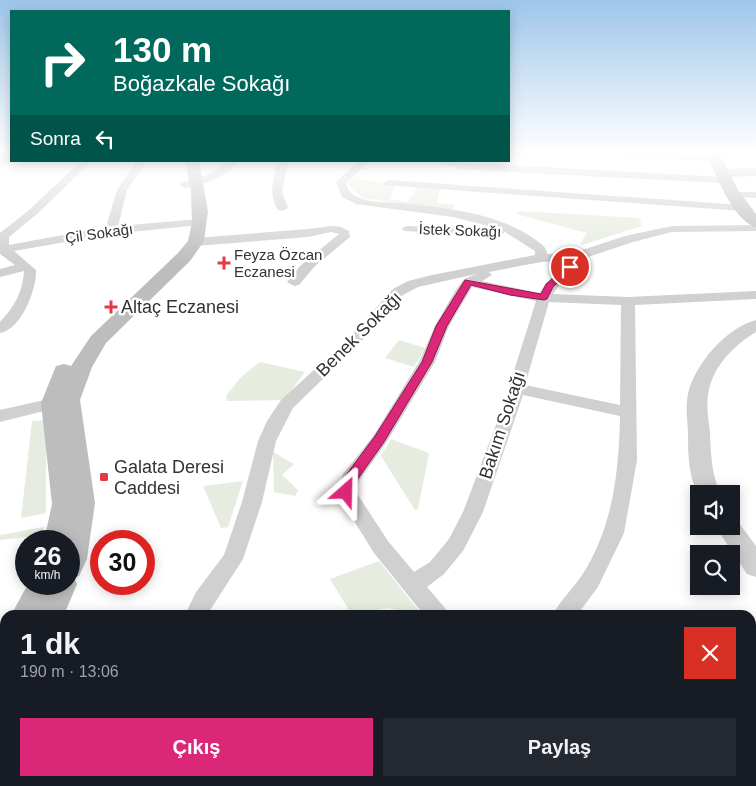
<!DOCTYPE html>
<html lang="tr">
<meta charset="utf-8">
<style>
:root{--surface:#171b24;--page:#242831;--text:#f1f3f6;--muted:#9ea1a6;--accent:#db2777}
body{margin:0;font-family:Arial,sans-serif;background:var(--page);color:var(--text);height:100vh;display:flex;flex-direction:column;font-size:19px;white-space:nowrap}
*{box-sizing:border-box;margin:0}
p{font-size:16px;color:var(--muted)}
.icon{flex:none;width:28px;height:28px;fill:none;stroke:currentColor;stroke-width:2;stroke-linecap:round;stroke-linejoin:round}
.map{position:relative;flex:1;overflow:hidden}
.drawer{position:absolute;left:0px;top:610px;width:756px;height:176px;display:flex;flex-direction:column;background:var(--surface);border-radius:15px 15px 0 0;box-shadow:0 2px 12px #0003}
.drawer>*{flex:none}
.top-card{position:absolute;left:10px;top:10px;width:500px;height:152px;border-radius:0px;box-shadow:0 2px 12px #0003;background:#00695c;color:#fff;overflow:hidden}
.controls{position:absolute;left:690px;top:485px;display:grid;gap:10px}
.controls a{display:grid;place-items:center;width:50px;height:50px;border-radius:0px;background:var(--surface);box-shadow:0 2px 12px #0003;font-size:25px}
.speed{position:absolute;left:15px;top:530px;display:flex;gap:10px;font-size:25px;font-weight:700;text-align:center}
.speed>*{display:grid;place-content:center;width:65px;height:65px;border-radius:50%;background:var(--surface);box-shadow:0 2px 12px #0003;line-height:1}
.speed small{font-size:12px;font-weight:400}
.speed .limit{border:8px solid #d22;background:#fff;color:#111}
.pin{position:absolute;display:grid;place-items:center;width:42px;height:42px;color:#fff;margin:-21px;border:2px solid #fff;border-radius:50%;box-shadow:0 1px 5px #0007}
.me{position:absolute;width:55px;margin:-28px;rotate:25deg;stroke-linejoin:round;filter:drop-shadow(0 0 4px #0008)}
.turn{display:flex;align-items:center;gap:18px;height:105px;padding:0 20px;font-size:22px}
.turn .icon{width:65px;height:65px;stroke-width:2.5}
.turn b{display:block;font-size:35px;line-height:42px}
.then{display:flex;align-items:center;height:48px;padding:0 20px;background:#0003;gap:10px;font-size:19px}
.round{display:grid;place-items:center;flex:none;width:52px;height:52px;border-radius:0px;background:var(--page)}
.headline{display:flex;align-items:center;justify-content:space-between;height:85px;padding:0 20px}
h1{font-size:30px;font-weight:700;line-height:38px}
.action{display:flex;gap:10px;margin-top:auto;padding:10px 20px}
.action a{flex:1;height:58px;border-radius:0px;background:var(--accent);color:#fff;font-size:20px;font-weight:700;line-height:58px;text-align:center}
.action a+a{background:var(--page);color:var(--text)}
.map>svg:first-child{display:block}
.green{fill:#e6ecdf}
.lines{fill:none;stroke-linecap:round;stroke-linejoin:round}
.minor{fill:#d0d0d0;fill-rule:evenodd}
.tertiary{fill:#d0d0d0;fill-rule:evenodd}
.secondary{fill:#bdbdbd;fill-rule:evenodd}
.route{fill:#db2777;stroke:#8e194d}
.poi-dot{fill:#e63946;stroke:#fff;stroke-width:2}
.labels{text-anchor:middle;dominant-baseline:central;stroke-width:5;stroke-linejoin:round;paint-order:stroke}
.far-street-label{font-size:15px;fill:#333;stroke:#fff}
.far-poi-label{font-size:15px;fill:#333;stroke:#fff;text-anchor:start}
.poi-label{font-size:18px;fill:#333;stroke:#fff;text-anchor:start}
.street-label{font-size:18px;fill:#333;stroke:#fff}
</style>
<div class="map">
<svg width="756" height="786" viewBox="0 0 756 786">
<rect width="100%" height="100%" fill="#fff"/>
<g class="green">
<path d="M352,178L396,185L389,199L407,202L418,187L440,188L437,203L455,205L452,211L363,198L347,184Z"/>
<path d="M520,211L639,218L642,226L582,245L580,244L587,233L516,214Z"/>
<path d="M399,340L425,348L414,367L385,358Z"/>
<path d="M260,362L305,372L284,400L227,401L226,396L241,377Z"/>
<path d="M46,420V513L21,518L32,421Z"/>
<path d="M391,439L429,453L418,509L415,510L381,456Z"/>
<path d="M273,452L294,464L282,475L298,490L295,496L274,492Z"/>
<path d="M243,481L228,527L221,528L203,486Z"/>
<path d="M44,527L41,541H28V537L0,540V535Z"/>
<path d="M379,561L422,615L387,608L352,615L330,579Z"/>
</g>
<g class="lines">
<g class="minor">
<path d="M0,152L3,153L11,160L0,168Z"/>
<path d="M601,152H667L715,155L720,158L715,161L605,155Z"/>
<path d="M81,161H92L37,214L9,237V245L106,227L117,190L137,161H147L127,190L118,226L199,219L205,222L199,225L111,234L14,251L36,270C37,289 21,330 0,333V322C14,307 23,292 24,271L0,277V269L15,265L0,254V233L29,210Z"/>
<path d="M228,161H239C225,178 205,184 185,188L180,185L181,183L208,175Z"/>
<path d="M278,161H288L282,192L288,208L282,211L278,210C268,194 273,178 278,161Z"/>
<path d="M359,161H370L346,183C348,190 350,194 357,197C370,203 385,202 399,203C445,208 497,212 536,240C541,244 547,247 547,254L573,253L625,236L672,226L756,225V231L672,232L633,242L582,259L583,261L581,264L563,280L553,294L628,297L756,291V299L635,305L637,460L624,533L598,587L577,615H553C560,600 573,589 582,575C613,528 619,470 620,416L523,395L483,512L463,551L444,574L427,587L445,608L448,615H424L374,553L336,492L343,474L374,435L419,362L435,326L455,291L464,279L476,274L418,287L403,295L360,343L293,408L276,441L262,502L243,559L207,615H185L196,592L224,555L242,502L258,441L267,421L281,400L350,337L393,289L408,281L432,275L535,255V251L505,232L499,236L404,231L402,229L404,227L408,226L496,228L453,217L356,204L342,197L336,182ZM570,261L550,279L539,293L482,281L492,275L489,272L541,262ZM472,287L536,301L502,409L463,512L449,539L430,562L414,572L388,541L356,492L359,481L386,443L435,362L449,326ZM549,302L621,305L620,405L525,385Z"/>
<path d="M434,161L724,177L729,180L724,183L490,171L460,169Z"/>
<path d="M388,180L743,205L749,208L743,211L384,185L383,183Z"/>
<path d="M735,192H756V198L731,197L730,195Z"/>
<path d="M331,226L341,227L349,231L350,237L315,266L299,285L294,286L287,282L300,266L339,234L331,232L308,237L195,246L189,242L195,238L308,229Z"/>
<path d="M62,396L68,397L70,401L68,405L0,422V410Z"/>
<path d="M65,781H94L93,786H63Z"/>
<path d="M406,781H433L432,786H404Z"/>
</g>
<g class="tertiary">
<path d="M756,168V176L721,177L715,173L721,169Z"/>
<path d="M756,320V332C733,346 712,367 708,395C706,407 709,421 710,433C711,454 711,474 721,494H699V497C689,478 688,457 688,436C688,422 685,408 688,394C694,365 727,327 756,320Z"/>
<path d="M731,518L736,519L756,546V577L747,574L715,526H731Z"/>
</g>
<g class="secondary">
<path d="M706,152H719L738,190L756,214V227C733,221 715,173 706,152Z"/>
<path d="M185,161H199L208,211L204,241L190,261L106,343L92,367L80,400L95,503L87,559L79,576L74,578L77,584L64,615H11L28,584H69V541H44L52,504L41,403L56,366L64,364L71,366L91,336L178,253L188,241L192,222L191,191Z"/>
<path d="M5,633V700L0,702V635Z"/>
</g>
</g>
<linearGradient id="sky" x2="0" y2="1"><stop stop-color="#9ec6ea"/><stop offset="0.58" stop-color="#fff"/><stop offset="1" stop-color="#fff" stop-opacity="0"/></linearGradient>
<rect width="756" height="263" fill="url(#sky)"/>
<path class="route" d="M570,264L573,265V269L553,287L547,299L544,300L510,295L471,285L447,326L432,362L384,442L357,480L351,495H342L340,492L346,475L375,436L422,362L436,326L465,280L541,294L546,284Z"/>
<g class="poi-dot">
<path d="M221.5 255.5h5v5h5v5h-5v5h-5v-5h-5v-5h5z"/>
<path d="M108.5 299.5h5v5h5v5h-5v5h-5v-5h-5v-5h5z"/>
<rect x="99" y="472" width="10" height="10" rx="2.5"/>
</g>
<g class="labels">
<g class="far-street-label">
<text transform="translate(460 230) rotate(2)">İstek Sokağı</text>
<text transform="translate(99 233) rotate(-8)">Çil Sokağı</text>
</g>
<g class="far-poi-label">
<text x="234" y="254">Feyza Özcan<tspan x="234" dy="17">Eczanesi</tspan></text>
</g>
<g class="poi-label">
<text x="121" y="307">Altaç Eczanesi</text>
<text x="114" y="467">Galata Deresi<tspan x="114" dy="21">Caddesi</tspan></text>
</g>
<g class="street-label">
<text transform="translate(359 334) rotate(-45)">Benek Sokağı</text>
<text transform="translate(502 425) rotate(-72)">Bakım Sokağı</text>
</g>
</g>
</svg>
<div class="controls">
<a><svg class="icon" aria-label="sound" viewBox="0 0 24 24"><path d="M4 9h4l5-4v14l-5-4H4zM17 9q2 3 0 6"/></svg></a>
<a><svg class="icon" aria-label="search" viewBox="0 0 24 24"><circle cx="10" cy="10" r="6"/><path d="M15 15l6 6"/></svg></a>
</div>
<div class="speed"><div>26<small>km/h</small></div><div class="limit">30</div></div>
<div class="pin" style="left:570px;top:267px;background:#d93025"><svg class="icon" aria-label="arrive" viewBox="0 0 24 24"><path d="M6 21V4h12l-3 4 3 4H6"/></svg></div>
<svg class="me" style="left:346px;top:492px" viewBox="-20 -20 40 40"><path d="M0-17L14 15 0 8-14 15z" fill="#db2777" stroke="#fff" stroke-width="4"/></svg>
<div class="top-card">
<div class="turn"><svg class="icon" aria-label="right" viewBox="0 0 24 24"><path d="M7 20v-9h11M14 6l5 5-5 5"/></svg><div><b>130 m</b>Boğazkale Sokağı</div></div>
<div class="then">Sonra<svg class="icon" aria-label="left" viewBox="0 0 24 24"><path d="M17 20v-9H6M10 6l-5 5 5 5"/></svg></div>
</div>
<section class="drawer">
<div class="headline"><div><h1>1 dk</h1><p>190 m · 13:06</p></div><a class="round" style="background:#d93025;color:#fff"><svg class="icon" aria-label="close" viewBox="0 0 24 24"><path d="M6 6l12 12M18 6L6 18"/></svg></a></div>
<div class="action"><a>Çıkış</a><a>Paylaş</a></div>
</section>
</div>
